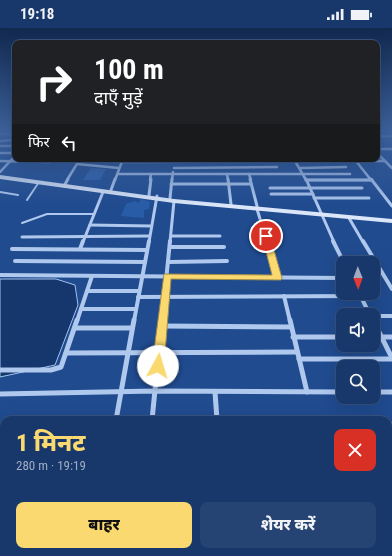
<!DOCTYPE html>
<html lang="hi">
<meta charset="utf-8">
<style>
:root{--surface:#18386b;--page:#254373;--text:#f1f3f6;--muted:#9facc1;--line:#36527e;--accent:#fad970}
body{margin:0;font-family:"Roboto Condensed","Noto Sans Devanagari",sans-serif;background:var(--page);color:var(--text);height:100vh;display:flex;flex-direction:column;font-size:15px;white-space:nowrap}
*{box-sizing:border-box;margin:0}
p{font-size:13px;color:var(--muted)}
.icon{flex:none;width:22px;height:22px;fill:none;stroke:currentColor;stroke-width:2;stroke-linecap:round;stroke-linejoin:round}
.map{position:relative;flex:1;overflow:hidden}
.sheet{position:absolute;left:0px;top:388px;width:392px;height:140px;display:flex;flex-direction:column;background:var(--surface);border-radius:12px 12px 0 0;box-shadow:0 4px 16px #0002,0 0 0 1px var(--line)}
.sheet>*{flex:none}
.banner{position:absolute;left:12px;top:12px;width:368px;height:122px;border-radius:8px;box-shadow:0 4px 16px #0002,0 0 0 1px var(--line);background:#202124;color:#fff;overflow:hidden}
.needle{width:26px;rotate:179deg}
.controls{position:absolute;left:336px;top:228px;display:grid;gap:8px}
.controls a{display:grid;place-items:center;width:44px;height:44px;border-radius:8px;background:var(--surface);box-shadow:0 4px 16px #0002,0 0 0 1px var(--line);font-size:20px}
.pin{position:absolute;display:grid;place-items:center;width:34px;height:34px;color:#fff;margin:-17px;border:2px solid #fff;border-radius:50%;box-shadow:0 1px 4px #0007}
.me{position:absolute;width:44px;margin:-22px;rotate:6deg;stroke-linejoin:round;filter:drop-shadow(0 0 3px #0008)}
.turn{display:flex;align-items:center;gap:14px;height:84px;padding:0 16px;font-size:18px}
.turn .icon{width:52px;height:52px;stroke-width:2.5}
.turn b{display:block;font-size:28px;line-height:34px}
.then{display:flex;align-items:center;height:38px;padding:0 16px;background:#0003;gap:8px;font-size:15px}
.round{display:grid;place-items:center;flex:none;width:42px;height:42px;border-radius:8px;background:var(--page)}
.head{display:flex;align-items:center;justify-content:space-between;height:68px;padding:0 16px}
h1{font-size:24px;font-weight:800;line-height:30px;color:var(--accent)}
.action{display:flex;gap:8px;margin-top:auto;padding:8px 16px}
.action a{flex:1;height:46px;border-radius:8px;background:var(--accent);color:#111;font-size:16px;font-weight:800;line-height:46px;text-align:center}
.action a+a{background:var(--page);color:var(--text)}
.status{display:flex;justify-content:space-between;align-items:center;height:28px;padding:0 20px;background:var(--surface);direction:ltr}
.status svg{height:11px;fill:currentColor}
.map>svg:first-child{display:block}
.green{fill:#295ca7}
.water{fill:#16376e;stroke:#a3c2ee}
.building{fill:#2f61ac}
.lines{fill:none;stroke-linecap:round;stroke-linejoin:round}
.lane-far1{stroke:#afc8ed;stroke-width:2}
.lane{stroke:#afc8ed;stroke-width:5}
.street-far4{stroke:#afc8ed;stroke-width:2.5}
.street-far3{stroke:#afc8ed;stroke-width:3}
.street-far2{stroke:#afc8ed;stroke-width:4}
.street-far1{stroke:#afc8ed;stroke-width:5}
.street{stroke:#afc8ed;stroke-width:6}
.secondary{fill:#dbe7f9;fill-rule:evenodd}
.route{fill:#fad970;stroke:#a28d49}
</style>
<div class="status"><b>19:18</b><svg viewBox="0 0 49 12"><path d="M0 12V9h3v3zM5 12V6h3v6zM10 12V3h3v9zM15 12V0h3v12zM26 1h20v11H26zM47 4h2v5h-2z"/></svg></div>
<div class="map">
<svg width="392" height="528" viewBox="0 0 392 528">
<rect width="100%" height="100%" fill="#204b8f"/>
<path class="green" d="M142,171L150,174L149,181L144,182V190L121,188L126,176L135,173L138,175Z"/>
<path class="water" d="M0,251H56L75,257L78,277L55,337L0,349Z"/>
<path class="building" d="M91,140L106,141L100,152H83Z"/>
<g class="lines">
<g class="lane-far1">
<path d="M0,164L18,167"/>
<path d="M27,172L39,154"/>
<path d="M22,195L47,186H94"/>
</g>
<g class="lane">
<path d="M0,475H4"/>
<path d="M0,528L91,526"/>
</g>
<g class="street-far4">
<path d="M390,104L392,105"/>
<path d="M0,106H15"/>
<path d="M377,108H392"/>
<path d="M0,113L15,112"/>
<path d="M0,118H15"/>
<path d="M377,121H392"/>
<path d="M0,125H15"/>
<path d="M377,125L392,140"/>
<path d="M0,133L50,134"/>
<path d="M295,133L306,152"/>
<path d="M356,133L371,152"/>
<path d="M122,134L385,133"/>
<path d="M77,136L119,140"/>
<path d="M174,140L277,139"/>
<path d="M300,140L346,139"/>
<path d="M0,144L15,128"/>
<path d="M118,146H350"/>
<path d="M227,146L228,152"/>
<path d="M249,146L251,152"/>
<path d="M67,152L80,131"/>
<path d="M115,152L123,131"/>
<path d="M150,152L151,146"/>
<path d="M172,152L173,144"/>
<path d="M306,152H372"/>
</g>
<g class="street-far3">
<path d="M228,151L231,176"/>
<path d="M250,151L257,178"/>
<path d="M306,151L334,214"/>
<path d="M371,151L392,178"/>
<path d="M306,152H372"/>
<path d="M171,156H251"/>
<path d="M64,158L68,151"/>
<path d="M270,160H362"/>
<path d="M111,162L115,151"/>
<path d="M271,166H313"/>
<path d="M149,167L151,151"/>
<path d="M170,170L172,151"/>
<path d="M314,170H369"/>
<path d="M257,181L267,214"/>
<path d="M349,190L363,214"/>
<path d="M90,197L151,198"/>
<path d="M171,208H220"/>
<path d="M22,209L149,208"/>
<path d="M83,214L103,164"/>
<path d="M149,214L157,168"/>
<path d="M170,214L174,173"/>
</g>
<g class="street-far2">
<path d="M267,213L278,250"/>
<path d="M333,213L344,235"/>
<path d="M363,213L392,261"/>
<path d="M170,219H224"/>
<path d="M12,221L147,222"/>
<path d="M80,221L83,213"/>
<path d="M15,233L145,234"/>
<path d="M169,234L227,233"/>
<path d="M0,247L343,250"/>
<path d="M87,263H139"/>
<path d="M359,265L370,287"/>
<path d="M284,268L290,293"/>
<path d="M138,269L361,268"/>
<path d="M81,281H136"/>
<path d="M373,288H392"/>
<path d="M77,293L92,248"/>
<path d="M134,293L149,213"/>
<path d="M162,293L170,213"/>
</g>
<g class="street-far1">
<path d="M290,292L307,364"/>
<path d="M373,292L392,330"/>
<path d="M162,298L291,299"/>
<path d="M75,300H132"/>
<path d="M293,309H343"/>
<path d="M373,309H392"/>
<path d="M66,325L297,324"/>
<path d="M299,331H392"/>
<path d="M0,342H51L61,339L77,292"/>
<path d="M215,364L217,392"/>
<path d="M373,364H392"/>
<path d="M0,366L155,363L343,364"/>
<path d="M116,392L134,292"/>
<path d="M152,392L162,292"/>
</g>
<g class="street">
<path d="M388,397H392"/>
<path d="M0,401H4"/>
<path d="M388,428H392"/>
<path d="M388,468H392"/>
<path d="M388,513H392"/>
<path d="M91,524V528"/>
<path d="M290,524L291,528"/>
<path d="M138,528L139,524"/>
</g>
<path class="secondary" d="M0,147L174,171L392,191V195L174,175L0,151Z"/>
</g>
<linearGradient id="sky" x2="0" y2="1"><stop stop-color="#12294f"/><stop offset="0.58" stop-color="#3c619b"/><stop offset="1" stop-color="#3c619b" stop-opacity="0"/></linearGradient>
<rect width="392" height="178" fill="url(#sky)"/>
<path class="route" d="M266,205L270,208L282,250L281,252L171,251L164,338L162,341L158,343L154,341L152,338L164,246L272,247L262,208Z"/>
</svg>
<div class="controls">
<a><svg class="needle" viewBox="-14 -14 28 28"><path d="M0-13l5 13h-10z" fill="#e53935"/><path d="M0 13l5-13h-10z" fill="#9facc1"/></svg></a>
<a><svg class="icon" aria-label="sound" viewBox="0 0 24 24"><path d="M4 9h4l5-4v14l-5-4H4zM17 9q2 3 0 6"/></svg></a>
<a><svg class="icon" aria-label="search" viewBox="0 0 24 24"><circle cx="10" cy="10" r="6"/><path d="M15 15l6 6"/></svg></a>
</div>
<div class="pin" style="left:266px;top:208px;background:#d93025"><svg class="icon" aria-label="arrive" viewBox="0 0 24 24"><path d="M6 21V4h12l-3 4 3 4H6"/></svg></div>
<svg class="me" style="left:158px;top:338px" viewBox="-20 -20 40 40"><circle r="19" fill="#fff"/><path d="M0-13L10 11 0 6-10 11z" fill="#fad970"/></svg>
<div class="banner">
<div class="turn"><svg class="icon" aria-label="right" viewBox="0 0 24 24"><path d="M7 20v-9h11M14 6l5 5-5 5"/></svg><div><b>100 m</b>दाएँ मुड़ें</div></div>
<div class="then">फिर<svg class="icon" aria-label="left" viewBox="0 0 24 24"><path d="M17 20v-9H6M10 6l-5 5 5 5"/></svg></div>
</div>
<section class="sheet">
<div class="head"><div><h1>1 मिनट</h1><p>280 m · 19:19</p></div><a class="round" style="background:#d93025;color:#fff"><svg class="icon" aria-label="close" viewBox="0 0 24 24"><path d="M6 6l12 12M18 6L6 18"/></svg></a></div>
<div class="action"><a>बाहर</a><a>शेयर करें</a></div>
</section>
</div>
